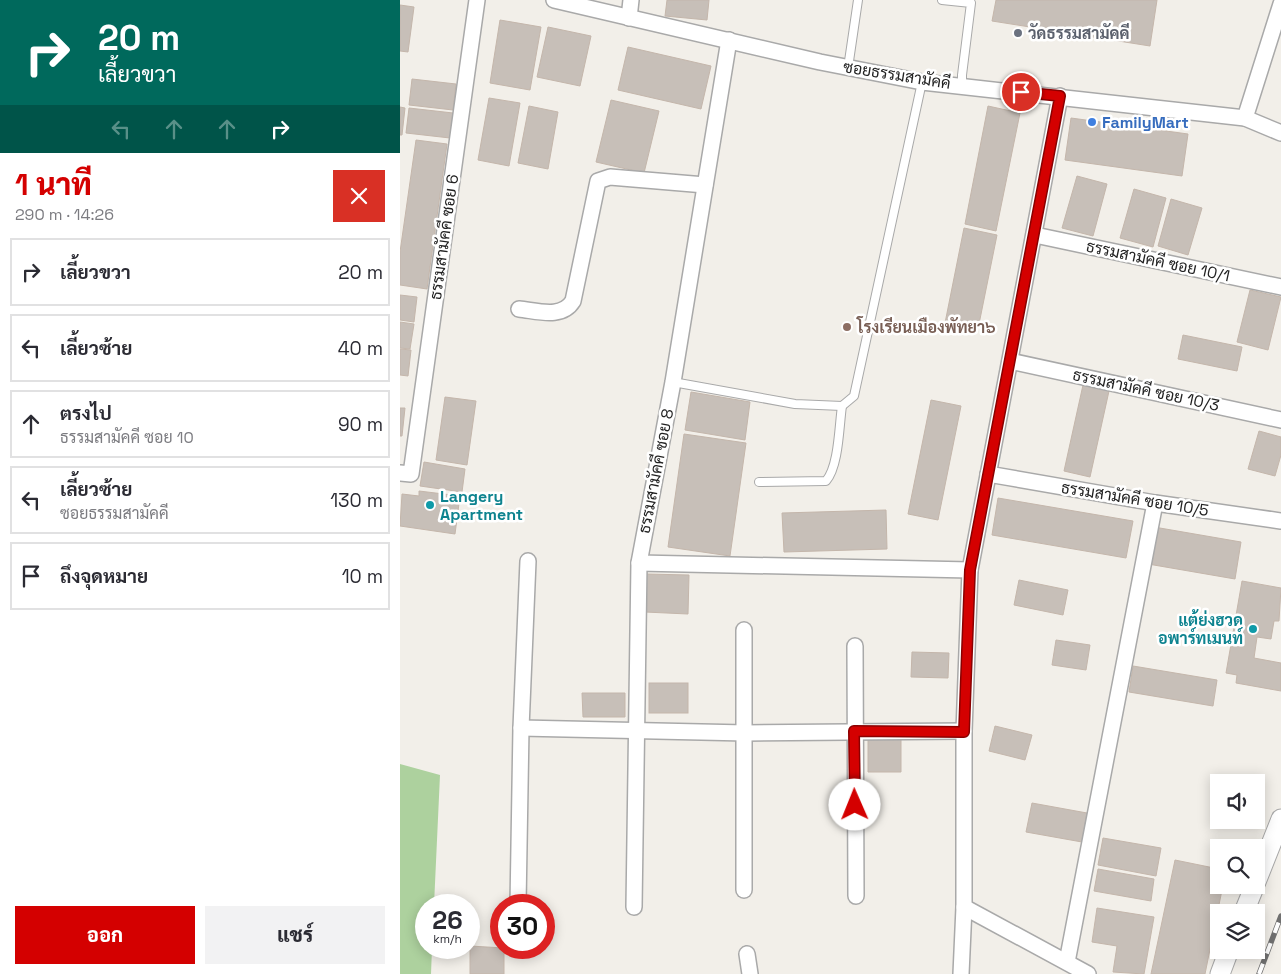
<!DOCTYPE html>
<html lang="th">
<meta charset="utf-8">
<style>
:root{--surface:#fff;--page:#f2f2f3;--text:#2b2b33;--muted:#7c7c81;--line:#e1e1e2;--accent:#d40000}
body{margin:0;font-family:"Space Grotesk",Sarabun,sans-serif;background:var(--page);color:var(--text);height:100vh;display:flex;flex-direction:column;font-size:19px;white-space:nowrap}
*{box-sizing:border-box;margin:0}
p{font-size:16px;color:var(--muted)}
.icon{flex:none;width:28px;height:28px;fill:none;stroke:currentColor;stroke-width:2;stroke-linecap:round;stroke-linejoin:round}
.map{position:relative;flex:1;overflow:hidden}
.details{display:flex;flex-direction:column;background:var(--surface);width:400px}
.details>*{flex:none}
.banner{background:#00695c;color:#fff;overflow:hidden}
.tools{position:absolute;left:810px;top:774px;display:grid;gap:10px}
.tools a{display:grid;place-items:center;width:55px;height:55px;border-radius:0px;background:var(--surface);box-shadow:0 2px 12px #0003;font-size:25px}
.speed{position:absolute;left:15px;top:894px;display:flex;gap:10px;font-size:25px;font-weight:700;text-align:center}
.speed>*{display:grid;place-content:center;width:65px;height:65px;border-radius:50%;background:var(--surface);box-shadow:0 2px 12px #0003;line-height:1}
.speed small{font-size:12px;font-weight:400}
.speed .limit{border:8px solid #d22;background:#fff;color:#111}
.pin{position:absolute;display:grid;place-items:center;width:42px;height:42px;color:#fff;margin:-21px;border:2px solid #fff;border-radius:50%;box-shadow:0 1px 5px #0007}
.me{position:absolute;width:55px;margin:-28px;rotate:359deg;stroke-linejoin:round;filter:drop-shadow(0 0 4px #0008)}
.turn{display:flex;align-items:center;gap:18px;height:105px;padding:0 15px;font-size:22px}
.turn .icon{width:65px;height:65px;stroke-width:2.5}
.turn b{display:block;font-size:35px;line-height:42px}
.lanes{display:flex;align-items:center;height:48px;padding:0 15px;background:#0003;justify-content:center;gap:25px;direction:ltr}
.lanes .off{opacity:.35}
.round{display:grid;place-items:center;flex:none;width:52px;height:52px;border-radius:0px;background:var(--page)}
.headline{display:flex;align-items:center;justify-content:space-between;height:85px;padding:0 15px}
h1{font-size:30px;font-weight:800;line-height:38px;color:var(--accent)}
.action{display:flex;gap:10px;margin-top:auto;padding:10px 15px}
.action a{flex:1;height:58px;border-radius:0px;background:var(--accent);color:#fff;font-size:20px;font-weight:800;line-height:58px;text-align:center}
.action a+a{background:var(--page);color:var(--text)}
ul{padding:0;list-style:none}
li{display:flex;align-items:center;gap:15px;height:68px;margin:0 10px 8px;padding:0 5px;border:2px solid var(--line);border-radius:0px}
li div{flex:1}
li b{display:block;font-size:19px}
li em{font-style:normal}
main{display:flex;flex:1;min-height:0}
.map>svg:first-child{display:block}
.forest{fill:#add19e}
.building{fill:#c7bfb8;stroke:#c4b6ab}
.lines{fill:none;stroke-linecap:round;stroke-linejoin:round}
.service-casing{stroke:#a9a9a9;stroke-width:10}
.minor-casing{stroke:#a9a9a9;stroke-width:18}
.tertiary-casing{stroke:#a9a9a9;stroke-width:21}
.service{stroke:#fff;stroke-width:8}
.minor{stroke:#fff;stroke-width:15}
.tertiary{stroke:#fff;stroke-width:19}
.rail-casing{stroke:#707070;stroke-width:5.5}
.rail{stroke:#fff;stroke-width:4;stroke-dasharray:11;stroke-linecap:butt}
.route-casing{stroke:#8a0000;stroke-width:12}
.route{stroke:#d40000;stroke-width:9}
.worship-dot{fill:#6b7280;stroke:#fff;stroke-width:2}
.shop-dot{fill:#3f7fe0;stroke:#fff;stroke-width:2}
.education-dot{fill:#8d6e63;stroke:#fff;stroke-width:2}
.culture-dot{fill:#0f9aa8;stroke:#fff;stroke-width:2}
.labels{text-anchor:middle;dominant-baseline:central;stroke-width:5;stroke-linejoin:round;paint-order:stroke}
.worship-label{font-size:16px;font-weight:bold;fill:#5b616d;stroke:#fff;text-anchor:start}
.street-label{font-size:16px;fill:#222;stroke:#fff}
.shop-label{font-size:16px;font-weight:bold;fill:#366cbe;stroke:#fff;text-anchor:start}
.education-label{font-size:16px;font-weight:bold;fill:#785e54;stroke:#fff;text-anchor:start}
.culture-label{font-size:16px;font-weight:bold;fill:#0d838f;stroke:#fff;text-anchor:start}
</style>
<main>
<section class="details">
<div class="banner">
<div class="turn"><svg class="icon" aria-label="right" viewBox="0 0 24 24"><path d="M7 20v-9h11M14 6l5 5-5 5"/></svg><div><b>20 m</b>เลี้ยวขวา</div></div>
<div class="lanes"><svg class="icon off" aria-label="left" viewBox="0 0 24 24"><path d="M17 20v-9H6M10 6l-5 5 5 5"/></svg><svg class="icon off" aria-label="ahead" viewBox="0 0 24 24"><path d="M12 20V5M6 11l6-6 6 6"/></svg><svg class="icon off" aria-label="ahead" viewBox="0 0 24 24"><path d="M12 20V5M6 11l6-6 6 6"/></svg><svg class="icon" aria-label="right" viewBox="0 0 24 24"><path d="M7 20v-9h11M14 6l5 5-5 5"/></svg></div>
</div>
<div class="headline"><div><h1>1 นาที</h1><p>290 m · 14:26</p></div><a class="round" style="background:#d93025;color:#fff"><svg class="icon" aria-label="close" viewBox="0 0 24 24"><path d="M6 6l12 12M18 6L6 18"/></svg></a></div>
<ul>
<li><svg class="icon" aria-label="right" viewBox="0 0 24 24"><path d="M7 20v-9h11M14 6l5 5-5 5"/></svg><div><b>เลี้ยวขวา</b></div><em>20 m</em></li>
<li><svg class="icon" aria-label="left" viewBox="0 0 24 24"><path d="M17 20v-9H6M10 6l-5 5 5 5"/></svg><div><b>เลี้ยวซ้าย</b></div><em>40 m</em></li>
<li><svg class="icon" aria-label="ahead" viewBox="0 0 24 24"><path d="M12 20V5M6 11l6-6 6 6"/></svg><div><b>ตรงไป</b><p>ธรรมสามัคคี ซอย 10</p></div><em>90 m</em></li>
<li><svg class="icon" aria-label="left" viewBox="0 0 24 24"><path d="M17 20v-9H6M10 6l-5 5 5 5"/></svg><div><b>เลี้ยวซ้าย</b><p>ซอยธรรมสามัคคี</p></div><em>130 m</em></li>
<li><svg class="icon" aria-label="arrive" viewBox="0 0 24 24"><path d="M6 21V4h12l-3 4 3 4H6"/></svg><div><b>ถึงจุดหมาย</b></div><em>10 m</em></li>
</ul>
<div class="action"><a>ออก</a><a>แชร์</a></div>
</section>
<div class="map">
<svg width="881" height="974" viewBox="0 0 881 974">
<rect width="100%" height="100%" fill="#f2efe9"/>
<path class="forest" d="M0,764L40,775L34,905H26V948H32L31,974H0Z"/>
<g class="building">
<path d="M267,0H309L307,20L265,16Z"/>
<path d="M596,0H757L750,46L592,21Z"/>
<path d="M0,5L14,7L8,52L0,51Z"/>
<path d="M100,20L141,27L130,90L90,83Z"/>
<path d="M148,27L191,36L180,86L137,77Z"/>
<path d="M228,47L311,66L301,109L218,90Z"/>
<path d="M12,79L56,84L53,110L9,105Z"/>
<path d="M89,98L120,103L109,166L78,160Z"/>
<path d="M211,100L259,111L244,173L196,162Z"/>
<path d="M129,106L158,112L148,169L118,163Z"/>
<path d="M588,106L620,113L596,231L565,224Z"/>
<path d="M0,107L5,108L2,135H0Z"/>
<path d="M9,108L53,113L50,138L6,133Z"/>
<path d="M671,118L788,134L782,176L665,160Z"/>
<path d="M16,140L47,144L27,289L0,285V252Z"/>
<path d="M677,176L707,184L693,236L662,228Z"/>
<path d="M734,189L766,198L753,247L720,238Z"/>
<path d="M771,199L802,208L788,255L758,246Z"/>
<path d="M564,228L597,235L578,329L545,323Z"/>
<path d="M850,290L881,297L868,350L837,342Z"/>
<path d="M0,295L17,297L14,322L0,320Z"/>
<path d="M0,322L14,324L10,349L0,348Z"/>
<path d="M783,335L842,347L837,371L778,359Z"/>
<path d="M0,349L11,350L8,376L0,375Z"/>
<path d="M683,385L709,391L690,477L664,471Z"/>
<path d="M291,392L350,402L345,440L285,430Z"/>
<path d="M45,397L76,401L67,465L36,460Z"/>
<path d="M531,400L561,406L538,520L508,514Z"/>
<path d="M0,408H5L2,436H0Z"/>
<path d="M859,431L881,437V455L875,476L848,469Z"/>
<path d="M284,434L346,443L330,556L268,547Z"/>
<path d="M24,462L65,469L62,492L20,486Z"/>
<path d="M19,491L60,496L55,534L0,526L2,494L19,496Z"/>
<path d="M598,498L733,521L726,558L592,535Z"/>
<path d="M486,510L487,549L384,552L382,513Z"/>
<path d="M754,527L841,542L835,579L748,564Z"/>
<path d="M246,574L289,575L288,614L245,612Z"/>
<path d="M619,580L668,590L663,615L614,605Z"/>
<path d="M842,581L881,588L879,621H874L871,639L857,637L854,658L881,663V691L836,683L837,675L826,673Z"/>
<path d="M656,640L690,645L686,670L652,665Z"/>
<path d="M512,652L549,653L548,678L511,677Z"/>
<path d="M733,666L817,680L813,706L729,692Z"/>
<rect x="249" y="683" width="39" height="30"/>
<path d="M182,693H225V717H183Z"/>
<path d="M595,726L632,735L625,760L589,751Z"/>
<path d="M501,738V772H468V739Z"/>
<path d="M632,803L687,813L682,842L626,832Z"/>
<path d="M703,838L761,848L756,876L698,865Z"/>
<path d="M775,860L819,869V885H823L805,974H751Z"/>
<path d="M698,869L754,879L751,901L694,891Z"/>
<path d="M697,908L754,917L744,974L713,972L717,946L692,942Z"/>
<path d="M70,946L104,948V974H70Z"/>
</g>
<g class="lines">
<defs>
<g id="service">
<path d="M542,0L571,3L562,75V86"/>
<path d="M448,68L458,0"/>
<path d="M273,382L395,404L442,406L454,396L522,82"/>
<path d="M359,482L426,481C439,466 439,426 442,406"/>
</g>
<g id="minor">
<path d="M154,0L420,62L522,82L845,118L881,133"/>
<path d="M229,18L231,0"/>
<path d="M845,118L881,4"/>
<path d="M635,235L881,287"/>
<path d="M119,309C138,311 162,319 173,301L198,181L210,177L305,185"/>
<path d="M610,361L881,420"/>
<path d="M0,473L11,474L77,0"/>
<path d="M588,474L755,503L881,521"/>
<path d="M239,563L570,570"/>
<path d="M455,646L456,896"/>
<path d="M121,728L346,733L564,731"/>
<path d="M344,890V630"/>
<path d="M118,905L121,728L128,561"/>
<path d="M234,907L239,563L273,382L329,40"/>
<path d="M564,907L688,974"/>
<path d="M347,954L350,974"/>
<path d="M667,962L755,503"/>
<path d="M561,974L564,907V731L570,570L660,96"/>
</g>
<g id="tertiary">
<path d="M856,882L881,819"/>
<path d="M844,912L855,885"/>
<path d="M820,974L829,950"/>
</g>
</defs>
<use href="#service" class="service-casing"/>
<use href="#minor" class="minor-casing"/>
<use href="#tertiary" class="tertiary-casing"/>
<use href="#service" class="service"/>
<use href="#minor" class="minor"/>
<use href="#tertiary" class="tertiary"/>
<defs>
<path id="rail" d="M859,974L881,916"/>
</defs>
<use href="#rail" class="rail-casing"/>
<use href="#rail" class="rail"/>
</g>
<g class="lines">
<defs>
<path id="route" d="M455,805L454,731L564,732L570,570L660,96L621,92"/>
</defs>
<use href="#route" class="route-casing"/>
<use href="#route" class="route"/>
</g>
<circle class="worship-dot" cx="618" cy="33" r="5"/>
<circle class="shop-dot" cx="692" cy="122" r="5"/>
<circle class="education-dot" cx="447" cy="327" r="5"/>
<g class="culture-dot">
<circle cx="30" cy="505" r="5"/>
<circle cx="853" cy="629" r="5"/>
</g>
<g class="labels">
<g class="worship-label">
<text x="628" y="33">วัดธรรมสามัคคี</text>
</g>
<g class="street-label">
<text transform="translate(497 75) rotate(9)">ซอยธรรมสามัคคี</text>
<text transform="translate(44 237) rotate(-82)">ธรรมสามัคคี ซอย 6</text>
<text transform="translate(758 261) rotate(12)">ธรรมสามัคคี ซอย 10/1</text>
<text transform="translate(746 390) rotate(12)">ธรรมสามัคคี ซอย 10/3</text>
<text transform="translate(256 471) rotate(-79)">ธรรมสามัคคี ซอย 8</text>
<text transform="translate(735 499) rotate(9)">ธรรมสามัคคี ซอย 10/5</text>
</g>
<g class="shop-label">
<text x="702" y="122">FamilyMart</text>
</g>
<g class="education-label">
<text x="457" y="327">โรงเรียนเมืองพัทยา๖</text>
</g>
<g class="culture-label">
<text x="40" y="496">Langery<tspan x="40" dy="18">Apartment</tspan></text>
<text x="843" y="620" text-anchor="end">แต้ย่งฮวด<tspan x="843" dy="18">อพาร์ทเมนท์</tspan></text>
</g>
</g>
</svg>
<div class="tools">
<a><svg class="icon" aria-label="sound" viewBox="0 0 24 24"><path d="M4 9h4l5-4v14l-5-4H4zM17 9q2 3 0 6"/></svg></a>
<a><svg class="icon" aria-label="search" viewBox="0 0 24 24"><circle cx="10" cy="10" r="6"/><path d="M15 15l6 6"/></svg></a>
<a><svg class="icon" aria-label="layers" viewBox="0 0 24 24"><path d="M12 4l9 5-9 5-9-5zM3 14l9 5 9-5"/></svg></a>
</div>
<div class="speed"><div>26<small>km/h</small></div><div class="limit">30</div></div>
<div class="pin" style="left:621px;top:92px;background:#d93025"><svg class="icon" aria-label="arrive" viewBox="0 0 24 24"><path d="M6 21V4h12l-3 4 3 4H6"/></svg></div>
<svg class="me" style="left:455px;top:805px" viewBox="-20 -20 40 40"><circle r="19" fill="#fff"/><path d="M0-13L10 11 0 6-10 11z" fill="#d40000"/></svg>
</div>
</main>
